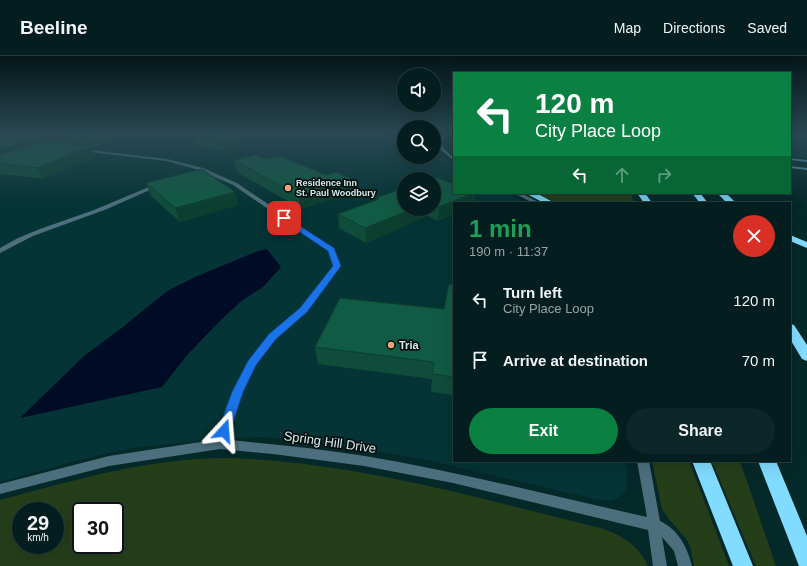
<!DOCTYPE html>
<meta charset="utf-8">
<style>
:root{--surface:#041e1f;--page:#0d2728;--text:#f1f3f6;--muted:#97a2a4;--line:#253c3d;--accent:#0b8043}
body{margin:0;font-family:Helvetica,sans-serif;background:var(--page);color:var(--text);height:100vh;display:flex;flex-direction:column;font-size:15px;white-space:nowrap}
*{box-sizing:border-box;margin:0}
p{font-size:13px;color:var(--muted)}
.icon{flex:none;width:22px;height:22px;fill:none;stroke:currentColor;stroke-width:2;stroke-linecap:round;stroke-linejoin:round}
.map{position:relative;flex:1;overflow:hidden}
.side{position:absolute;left:453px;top:146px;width:338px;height:260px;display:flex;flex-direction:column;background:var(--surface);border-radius:0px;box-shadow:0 4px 16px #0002,0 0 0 1px var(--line)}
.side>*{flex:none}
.top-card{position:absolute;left:453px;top:16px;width:338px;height:122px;border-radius:0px;box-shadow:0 4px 16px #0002,0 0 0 1px var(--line);background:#0b8043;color:#fff;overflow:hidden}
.tools{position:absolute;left:397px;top:12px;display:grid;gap:8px}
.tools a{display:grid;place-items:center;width:44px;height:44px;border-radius:50%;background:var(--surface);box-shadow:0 4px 16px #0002,0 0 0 1px var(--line);font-size:20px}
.speed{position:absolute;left:12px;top:446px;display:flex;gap:8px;font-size:20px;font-weight:700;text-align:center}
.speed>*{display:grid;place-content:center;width:52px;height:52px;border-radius:50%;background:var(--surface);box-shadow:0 4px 16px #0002,0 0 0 1px var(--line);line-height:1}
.speed small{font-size:10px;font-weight:400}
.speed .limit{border:2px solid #111;border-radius:6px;background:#fff;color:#111}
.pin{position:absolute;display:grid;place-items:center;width:34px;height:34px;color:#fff;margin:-17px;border-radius:8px;box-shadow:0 2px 6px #0006}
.me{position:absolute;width:44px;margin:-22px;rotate:19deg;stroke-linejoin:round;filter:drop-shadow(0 0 3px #0008)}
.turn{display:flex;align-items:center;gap:14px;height:84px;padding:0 16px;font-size:18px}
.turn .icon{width:52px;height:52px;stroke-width:2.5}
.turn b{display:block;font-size:28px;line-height:34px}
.lanes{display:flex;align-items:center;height:38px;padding:0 16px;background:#0003;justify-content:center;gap:20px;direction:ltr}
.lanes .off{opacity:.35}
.round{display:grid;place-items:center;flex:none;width:42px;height:42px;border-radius:21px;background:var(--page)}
.summary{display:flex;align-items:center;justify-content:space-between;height:68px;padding:0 16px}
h1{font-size:24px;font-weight:700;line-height:30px;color:#1e9e55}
.action{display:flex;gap:8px;margin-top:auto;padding:8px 16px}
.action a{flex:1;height:46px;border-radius:24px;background:var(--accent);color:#fff;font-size:16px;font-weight:700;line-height:46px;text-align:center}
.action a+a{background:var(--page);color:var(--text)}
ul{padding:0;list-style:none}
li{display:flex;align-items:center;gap:12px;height:60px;padding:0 16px}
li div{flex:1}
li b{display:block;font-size:15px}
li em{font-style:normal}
header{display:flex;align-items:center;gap:24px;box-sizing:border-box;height:56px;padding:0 20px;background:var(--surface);border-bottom:1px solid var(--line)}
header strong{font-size:19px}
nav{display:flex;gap:22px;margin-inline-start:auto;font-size:14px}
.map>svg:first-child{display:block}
.built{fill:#043435;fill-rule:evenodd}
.green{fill:#253e1a;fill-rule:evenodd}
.water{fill:#000b25}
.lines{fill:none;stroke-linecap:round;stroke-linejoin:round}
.minor{fill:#4d6f7d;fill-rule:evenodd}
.tertiary{fill:#4d6f7d;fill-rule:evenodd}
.secondary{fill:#639bb1;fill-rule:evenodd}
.motorway{fill:#81dcff;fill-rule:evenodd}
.wall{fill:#0f4d3a}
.shaded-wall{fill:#0c3f2f}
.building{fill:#115a43;stroke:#0c3f2f}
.route{fill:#1a73e8;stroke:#114b97}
.poi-dot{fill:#f0a279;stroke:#030f0f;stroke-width:1.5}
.labels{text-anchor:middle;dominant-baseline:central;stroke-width:3.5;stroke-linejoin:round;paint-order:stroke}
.far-poi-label{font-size:9px;font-weight:bold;fill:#d7eaea;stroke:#030f0f;text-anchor:start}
.poi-label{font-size:11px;font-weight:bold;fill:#d7eaea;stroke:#030f0f;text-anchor:start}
.near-street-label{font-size:13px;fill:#d7eaea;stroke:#030f0f}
</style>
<header>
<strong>Beeline</strong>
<nav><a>Map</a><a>Directions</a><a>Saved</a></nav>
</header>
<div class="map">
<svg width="807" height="510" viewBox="0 0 807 510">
<rect width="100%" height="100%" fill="#052829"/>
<g class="built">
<path d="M94,78H404V101H434V91L441,100L454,108V137H508L527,147H454V405H625L628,424L625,436L621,440L612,444H599L423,403L329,388L265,381L225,382L133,392L79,404L0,426V111ZM404,123H434V153H404Z"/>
<path d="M790,78H807V102L790,100Z"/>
</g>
<g class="green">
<path d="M535,137H630L635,147H558Z"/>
<path d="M227,402C354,406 478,442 600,472C621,478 639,490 648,510H0V444C75,424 149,402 227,402ZM21,455H55V489H21ZM81,455H115V489H81Z"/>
<path d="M652,405H689L729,510H694L691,493L687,484L668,462L662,453Z"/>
<path d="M712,405H740L776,510H756Z"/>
</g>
<path class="water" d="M267,193L281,211L263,231L240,246L219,266L188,298L162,331L20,362L84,300L123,271L152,247L169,234L195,221L258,195Z"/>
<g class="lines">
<g class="minor">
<path d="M82,93L167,103L203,112L237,127L334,193L340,210L306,256L276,282L255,309L242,336L224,391L220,393L216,391L215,388L232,336L248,306L270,278L300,252L333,210L328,194L233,129L199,114L167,105L80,95V94Z"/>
<path d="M156,128L161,129L107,153L33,180L0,197V192L18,182L40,173L94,154Z"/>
</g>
<g class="tertiary">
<path d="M514,137H521L540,147H533Z"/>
<path d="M220,383C268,388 317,392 365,400C460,416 553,440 647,461L637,405H649L660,465C679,474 687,491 692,510H678L674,495L662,481L667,510H653L648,474L453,427L364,410L273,398L220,393L109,410L0,438V428L109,400Z"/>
</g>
<g class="secondary">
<path d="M441,78H454V79H445C439,91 445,94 454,102V105L439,92L438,85Z"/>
<path d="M790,102L807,104V106L790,104Z"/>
<path d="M790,110L807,112V114L790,112Z"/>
</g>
<g class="motorway">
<path d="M525,137H536L555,147H544Z"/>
<path d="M637,137H645L652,147H644Z"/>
<path d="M692,137H700L708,147H700Z"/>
<path d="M717,137H726L736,147H727Z"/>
<path d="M790,179L807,186V192L790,185Z"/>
<path d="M790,268L794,269L807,289V305L802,303L790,283Z"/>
<path d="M692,405H710L753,510H733Z"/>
<path d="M758,405H776L807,480V510H799Z"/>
</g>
</g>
<g class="wall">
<path d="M18,78H128L92,92L95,101L43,123L0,118V80L19,79Z"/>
<path d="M205,78H241L242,85L226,94L198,91L195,82Z"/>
<path d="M790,78H795L794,80H790Z"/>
<path d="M265,103L326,119L352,136L301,153L237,116L234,104Z"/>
<path d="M434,123L454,137H475L474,147H454V158L438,165L428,160L366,187L339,172L338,158L376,144V142L404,153H434Z"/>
<path d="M146,127L235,136L238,149L180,166L151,140Z"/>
<path d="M454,229V339L431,336L432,323L318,308L315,291L444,253Z"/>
</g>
<g class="shaded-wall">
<path d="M55,78H83L60,81L62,85L53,88L49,79Z"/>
<path d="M103,78H128L92,92L95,101L43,123L37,112L70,88L76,86L80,95L89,91L87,84Z"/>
<path d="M239,78H241L242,85L226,94L224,85Z"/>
<path d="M38,81L42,92L0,106V94Z"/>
<path d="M351,123L352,136L301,153L299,140Z"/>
<path d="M235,136L238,149L180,166L175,152Z"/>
<path d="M473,137H475L474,147H454V158L438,165L439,151Z"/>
<path d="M413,153H429L428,160L366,187L365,172Z"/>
</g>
<g class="building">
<path d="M6,78L38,81L0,94V80Z"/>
<path d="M33,78H55L49,79Z"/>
<path d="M70,78H103L87,84L60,81Z"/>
<path d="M205,78H239L224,85L195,82Z"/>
<path d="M49,83L76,86L70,88L91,90L37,112L0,107V99Z"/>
<path d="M256,99L265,103L280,100L326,119L336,116L351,123L299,140L234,104Z"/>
<path d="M202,113L235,136L175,152L146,127Z"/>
<path d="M435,121L454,128V137H473L439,151L434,149V123H429Z"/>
<path d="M404,132V153H413L365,172L338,158L379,143L376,142Z"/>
<path d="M449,228L454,229V321L432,318L434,306L315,291L340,242L444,253Z"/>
</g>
<linearGradient id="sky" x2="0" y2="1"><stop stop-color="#031617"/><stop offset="0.52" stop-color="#2a4854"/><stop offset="1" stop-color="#2a4854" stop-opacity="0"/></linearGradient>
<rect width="807" height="149" fill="url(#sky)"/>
<path class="route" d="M284,160L334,192L341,210L307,256L276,283L256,309L243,336L230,375L228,378L224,380L220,378L218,375L232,336L248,305L269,278L300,252L333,210L328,195L282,164L281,162Z"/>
<g class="poi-dot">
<circle cx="288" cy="132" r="4"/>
<circle cx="391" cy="289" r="4"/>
</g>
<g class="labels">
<g class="far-poi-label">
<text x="296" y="127">Residence Inn<tspan x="296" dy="10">St. Paul Woodbury</tspan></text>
</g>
<g class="poi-label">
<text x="399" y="289">Tria</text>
</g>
<g class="near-street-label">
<text transform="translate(330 386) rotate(8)">Spring Hill Drive</text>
</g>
</g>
</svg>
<div class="tools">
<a><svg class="icon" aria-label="sound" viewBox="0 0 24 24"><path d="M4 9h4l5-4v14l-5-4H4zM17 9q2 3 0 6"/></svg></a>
<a><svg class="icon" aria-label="search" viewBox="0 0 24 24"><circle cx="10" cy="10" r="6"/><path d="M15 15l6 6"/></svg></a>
<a><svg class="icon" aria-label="layers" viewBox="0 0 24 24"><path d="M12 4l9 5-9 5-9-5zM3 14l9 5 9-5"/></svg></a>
</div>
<div class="speed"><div>29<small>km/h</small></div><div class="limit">30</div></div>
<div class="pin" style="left:284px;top:162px;background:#d93025"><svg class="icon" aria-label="arrive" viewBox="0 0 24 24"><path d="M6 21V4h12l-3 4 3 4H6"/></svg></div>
<svg class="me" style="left:224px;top:375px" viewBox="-20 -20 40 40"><path d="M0-17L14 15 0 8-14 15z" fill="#1a73e8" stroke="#fff" stroke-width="4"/></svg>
<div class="top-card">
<div class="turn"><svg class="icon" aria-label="left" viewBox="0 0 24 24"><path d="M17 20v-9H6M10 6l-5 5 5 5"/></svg><div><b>120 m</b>City Place Loop</div></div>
<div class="lanes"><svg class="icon" aria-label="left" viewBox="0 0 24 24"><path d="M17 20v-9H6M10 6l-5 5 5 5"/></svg><svg class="icon off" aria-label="ahead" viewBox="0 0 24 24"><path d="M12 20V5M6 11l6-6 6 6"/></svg><svg class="icon off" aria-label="right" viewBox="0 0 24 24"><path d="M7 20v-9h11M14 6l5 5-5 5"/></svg></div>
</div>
<section class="side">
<div class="summary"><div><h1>1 min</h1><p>190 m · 11:37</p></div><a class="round" style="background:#d93025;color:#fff"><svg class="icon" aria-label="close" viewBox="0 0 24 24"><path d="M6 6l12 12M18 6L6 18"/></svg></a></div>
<ul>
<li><svg class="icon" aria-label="left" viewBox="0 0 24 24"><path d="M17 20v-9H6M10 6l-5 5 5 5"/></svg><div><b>Turn left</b><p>City Place Loop</p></div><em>120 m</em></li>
<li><svg class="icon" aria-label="arrive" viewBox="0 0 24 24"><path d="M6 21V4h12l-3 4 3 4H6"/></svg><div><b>Arrive at destination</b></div><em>70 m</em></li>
</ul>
<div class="action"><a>Exit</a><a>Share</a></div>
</section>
</div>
